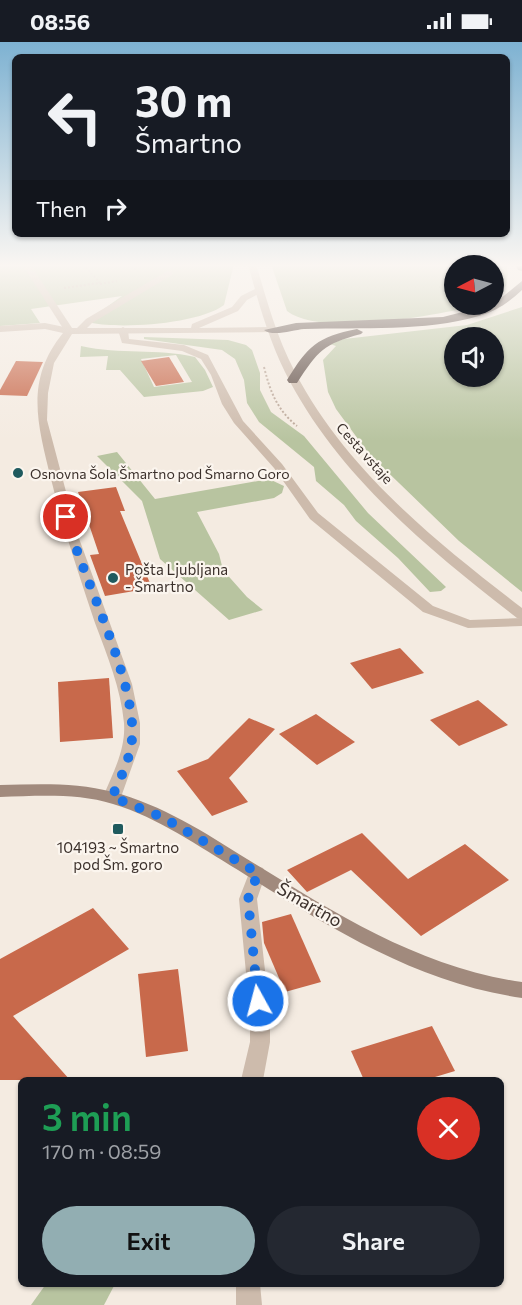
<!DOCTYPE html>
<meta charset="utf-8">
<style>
:root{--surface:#171b24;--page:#242831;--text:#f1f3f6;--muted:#9ea1a6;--accent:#92aeb2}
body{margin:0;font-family:Commissioner,sans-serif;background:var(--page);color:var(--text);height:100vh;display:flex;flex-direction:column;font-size:22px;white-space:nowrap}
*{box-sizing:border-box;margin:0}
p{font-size:20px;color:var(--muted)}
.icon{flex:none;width:33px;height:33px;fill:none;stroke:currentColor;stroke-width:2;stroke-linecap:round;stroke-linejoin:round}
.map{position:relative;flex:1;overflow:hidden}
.side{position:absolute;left:18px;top:1035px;width:486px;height:210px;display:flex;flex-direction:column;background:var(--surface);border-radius:9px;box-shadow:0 2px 4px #0004}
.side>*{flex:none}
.banner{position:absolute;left:12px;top:12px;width:498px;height:183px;border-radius:9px;box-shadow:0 2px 4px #0004;background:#171b24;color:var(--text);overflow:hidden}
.needle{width:39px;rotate:264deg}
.controls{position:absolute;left:444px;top:213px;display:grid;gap:12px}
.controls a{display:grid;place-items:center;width:60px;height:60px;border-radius:50%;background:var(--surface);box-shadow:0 2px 4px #0004;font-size:30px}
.pin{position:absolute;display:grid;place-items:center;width:51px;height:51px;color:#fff;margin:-26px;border:3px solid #fff;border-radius:50%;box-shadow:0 2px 6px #0007}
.me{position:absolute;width:66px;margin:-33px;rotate:353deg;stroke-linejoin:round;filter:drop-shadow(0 0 4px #0008)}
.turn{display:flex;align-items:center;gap:21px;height:126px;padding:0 24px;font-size:27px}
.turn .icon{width:78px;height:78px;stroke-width:2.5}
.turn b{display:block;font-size:42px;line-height:51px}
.then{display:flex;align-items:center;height:57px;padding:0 24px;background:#0003;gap:12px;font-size:22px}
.round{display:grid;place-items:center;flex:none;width:63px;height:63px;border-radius:32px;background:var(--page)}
.overview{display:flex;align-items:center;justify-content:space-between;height:102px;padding:0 24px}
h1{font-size:36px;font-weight:600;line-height:45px;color:#1e9e55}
.button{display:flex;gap:12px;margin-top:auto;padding:12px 24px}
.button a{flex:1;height:69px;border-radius:36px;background:var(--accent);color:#111;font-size:24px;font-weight:600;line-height:69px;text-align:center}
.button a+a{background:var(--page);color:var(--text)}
.status{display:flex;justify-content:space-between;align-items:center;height:42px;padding:0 30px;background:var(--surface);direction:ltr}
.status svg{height:16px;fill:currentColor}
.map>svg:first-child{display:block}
.green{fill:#b8c4a0;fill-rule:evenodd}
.building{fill:#c8694b}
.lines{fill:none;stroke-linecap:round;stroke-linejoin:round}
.path{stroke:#b9a596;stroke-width:2;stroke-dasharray:2 2;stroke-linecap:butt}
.service{fill:#cdbbac;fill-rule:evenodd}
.minor{fill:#cdbbac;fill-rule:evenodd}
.tertiary{fill:#cdbbac;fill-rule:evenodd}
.secondary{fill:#a18a7d;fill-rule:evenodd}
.motorway{fill:#5c4a42;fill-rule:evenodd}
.route{stroke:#1a73e8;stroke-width:10;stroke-dasharray:0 18}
.poi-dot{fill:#1f5a5e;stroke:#fbf5ee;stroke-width:2}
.labels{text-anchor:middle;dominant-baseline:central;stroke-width:4.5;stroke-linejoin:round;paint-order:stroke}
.far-street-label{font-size:14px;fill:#3b302b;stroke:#fbf5ee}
.far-poi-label{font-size:14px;fill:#3b302b;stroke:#fbf5ee;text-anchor:start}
.poi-label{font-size:15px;fill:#3b302b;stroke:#fbf5ee;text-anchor:start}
.near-street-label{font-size:18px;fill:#3b302b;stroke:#fbf5ee}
</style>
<div class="status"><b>08:56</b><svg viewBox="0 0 49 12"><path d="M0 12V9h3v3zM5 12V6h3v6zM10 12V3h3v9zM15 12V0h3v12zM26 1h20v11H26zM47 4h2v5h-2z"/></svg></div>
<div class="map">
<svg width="522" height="1263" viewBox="0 0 522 1263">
<rect width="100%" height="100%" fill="#f4ebe1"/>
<g class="green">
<path d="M0,222H233V226L224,263C199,282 122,287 92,281L94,274L122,254L31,267L40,281L0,284Z"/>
<path d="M271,222H506L508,232L506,244L494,253V224H454V262L476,263L471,265C429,274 320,295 287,269Z"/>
<path d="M522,265V550L459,499L369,412L336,367L328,350L323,318L336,304L330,302L344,297L467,283ZM454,296H494V334H454Z"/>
<path d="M144,295L228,298L246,303L252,308L260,331V348L271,370L304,394L368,471L446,545L441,549L430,550L398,516L356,479L344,463L316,439L314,425L259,380L247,361L244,338L235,317L222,308L144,297Z"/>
<path d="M81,304C121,313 156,306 195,315L205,328L213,345L203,349L144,355L120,328H106L108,314L80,315ZM176,313L192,340L154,345L141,317Z"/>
<path d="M117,410L155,457L269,437L284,444L282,451L274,456L197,470L219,512L223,528L247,555L263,568L229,578L160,517L142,459L97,414Z"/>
<path d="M46,1242H115L104,1263H31Z"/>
</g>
<g class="building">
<path d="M169,315L184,340L156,344L141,319Z"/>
<path d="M16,319L43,320L27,354L0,353V348Z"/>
<path d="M116,445L125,469H120L152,546L105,554L90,513L99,512L78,450Z"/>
<path d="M400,606L424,631L372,647L350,621Z"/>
<path d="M109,636L113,696L60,700L58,640Z"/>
<path d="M478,658L508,683L459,704L430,678Z"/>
<path d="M316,672L355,700L317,723L279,692Z"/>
<path d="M249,676L275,687L229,736L248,760L212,774L177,729L208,717Z"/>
<path d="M362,791L408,837L465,802L509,838L421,894L351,828L307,850L287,828Z"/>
<path d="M93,866L129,907L13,974L70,1038H0V917Z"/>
<path d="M291,872L321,940L285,950L264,901L262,880Z"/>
<path d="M178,927L188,1009L146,1015L138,932Z"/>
<path d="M432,984L455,1029L425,1038H364L351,1009Z"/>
</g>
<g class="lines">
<g class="path">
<path d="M83,222L100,241"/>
<path d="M128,222L137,229"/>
<path d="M100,242L117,239"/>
<path d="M64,246L99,241"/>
<path d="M264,325C270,349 277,368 297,384"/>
</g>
<g class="service">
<path d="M22,222H30L74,289L72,291H66Z"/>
<path d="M169,228L173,231L172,233L92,281L82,291L74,289L86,277Z"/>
<path d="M123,285L128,288L129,297L184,303L208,313L243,379L282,422L318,471L433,564L470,578L522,576V584L468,586L423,570L310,477L274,426L234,381L222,362L211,333L201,317L182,309L122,301L118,288Z"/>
</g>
<g class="minor">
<path d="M259,245L263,248L262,250L247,258L238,269L199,286L270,285L273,286V290L72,292L54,321L48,351L47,378L77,491L132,642L140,681V702L121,755L118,759H106L103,755C113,731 126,707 124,681C121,647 107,613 95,581C79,533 63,486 51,437C38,383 24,339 63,291L45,287L0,290V284L45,281L69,286H191L192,282L232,265L241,254Z"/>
<path d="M257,824L263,826L266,831L257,857L270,973V1000L263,1038H241L250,1000V973L239,857L251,826Z"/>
<path d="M236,1242H260L262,1263H236Z"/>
</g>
<path class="tertiary" d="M248,222H256C267,259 277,296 295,330C346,428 436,500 522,566V577L517,576C428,507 336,432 285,330C268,295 258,259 248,222Z"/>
<path class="secondary" d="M0,743C38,742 76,740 113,750C162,763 204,790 247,817C333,870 420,926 522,940V956C416,941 327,884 238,828C198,804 159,776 113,762C77,751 38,754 0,755Z"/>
<g class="motorway">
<path d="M515,222H522V229L518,228Z"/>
<path d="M522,239V248C509,260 497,269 479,274C424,290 362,285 304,287C293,288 273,295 264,288L296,281L443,275L494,262Z"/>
<path d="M357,287L363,290L361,292C323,302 318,309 297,341H289L287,338C308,304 317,295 357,287Z"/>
</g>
</g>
<linearGradient id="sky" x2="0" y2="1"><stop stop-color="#7eb2d2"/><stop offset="0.56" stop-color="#faf6f2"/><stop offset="1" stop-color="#faf6f2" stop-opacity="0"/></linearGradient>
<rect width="522" height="399" fill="url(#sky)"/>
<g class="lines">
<path class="route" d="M66,475C81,533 142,649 131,704C128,722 119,739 112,755L162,775L258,831L248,857L258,959"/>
</g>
<g class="poi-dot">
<circle cx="18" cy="431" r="6"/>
<circle cx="113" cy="536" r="6"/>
<rect x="112" y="781" width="12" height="12" rx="3"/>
</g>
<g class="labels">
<g class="far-street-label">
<text transform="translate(365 411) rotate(48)">Cesta vstaje</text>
</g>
<g class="far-poi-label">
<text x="30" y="431">Osnovna Šola Šmartno pod Šmarno Goro</text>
</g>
<g class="poi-label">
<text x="125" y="527">Pošta Ljubljana<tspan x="125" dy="17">- Šmartno</tspan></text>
<text x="118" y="805" text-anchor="middle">104193 ~ Šmartno<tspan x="118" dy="17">pod Šm. goro</tspan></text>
</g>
<g class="near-street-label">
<text transform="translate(310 862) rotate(30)">Šmartno</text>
</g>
</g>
</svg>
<div class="controls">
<a><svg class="needle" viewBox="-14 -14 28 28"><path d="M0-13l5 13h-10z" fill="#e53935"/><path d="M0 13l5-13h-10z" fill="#9ea1a6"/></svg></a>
<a><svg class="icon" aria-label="sound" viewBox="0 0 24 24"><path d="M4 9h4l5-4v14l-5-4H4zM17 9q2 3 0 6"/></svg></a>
</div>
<div class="pin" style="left:66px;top:475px;background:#d93025"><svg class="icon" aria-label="arrive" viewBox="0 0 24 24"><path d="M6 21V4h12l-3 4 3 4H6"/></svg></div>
<svg class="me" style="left:258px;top:959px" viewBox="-20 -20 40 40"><circle r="17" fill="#1a73e8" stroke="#fff" stroke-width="3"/><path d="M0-11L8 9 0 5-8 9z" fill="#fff"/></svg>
<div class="banner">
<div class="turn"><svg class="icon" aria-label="left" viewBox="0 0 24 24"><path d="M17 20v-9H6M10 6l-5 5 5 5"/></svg><div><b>30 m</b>Šmartno</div></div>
<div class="then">Then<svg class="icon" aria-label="right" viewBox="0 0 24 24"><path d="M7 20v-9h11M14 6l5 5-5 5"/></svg></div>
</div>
<section class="side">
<div class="overview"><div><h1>3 min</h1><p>170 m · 08:59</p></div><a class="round" style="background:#d93025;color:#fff"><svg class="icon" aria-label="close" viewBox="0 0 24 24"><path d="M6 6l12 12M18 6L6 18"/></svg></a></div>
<div class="button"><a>Exit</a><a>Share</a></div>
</section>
</div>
